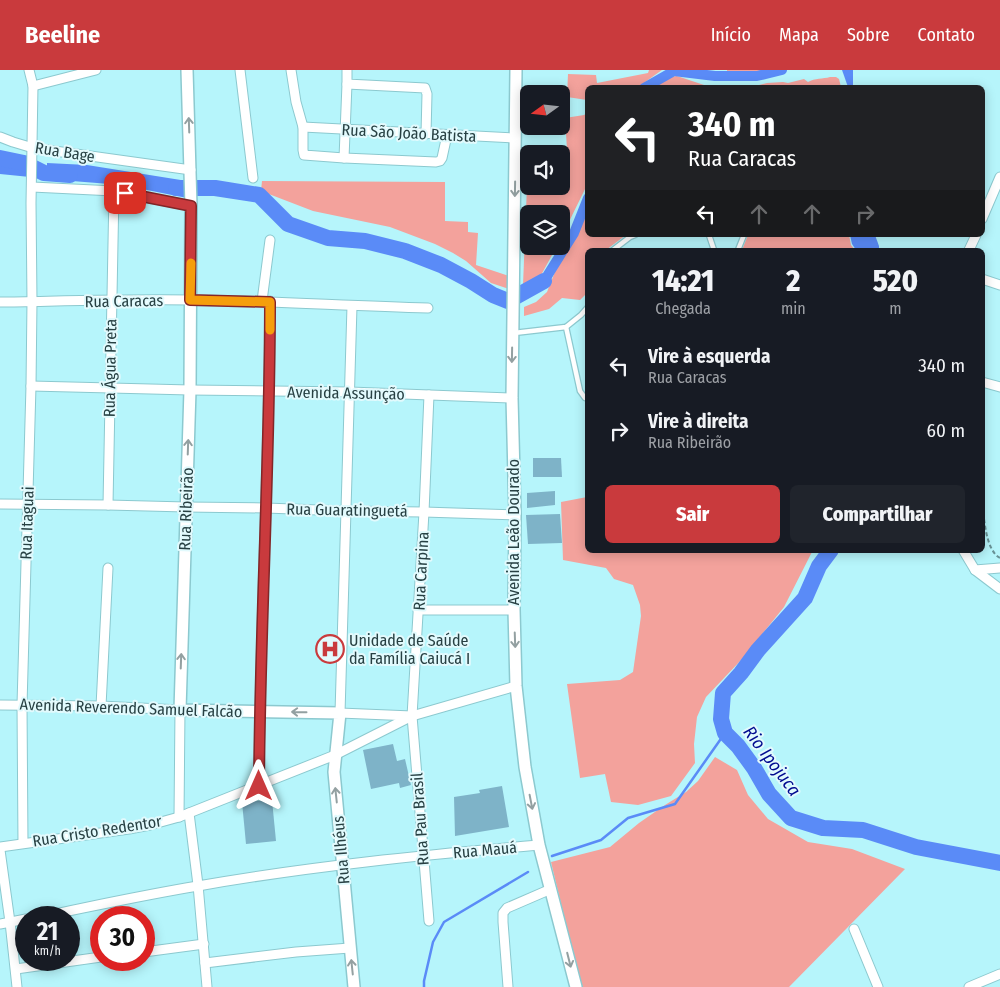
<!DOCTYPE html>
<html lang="pt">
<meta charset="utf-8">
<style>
:root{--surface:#171b24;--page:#20242c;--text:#f1f3f6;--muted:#9ea1a6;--accent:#c93a3d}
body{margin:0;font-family:"Fira Sans Condensed",sans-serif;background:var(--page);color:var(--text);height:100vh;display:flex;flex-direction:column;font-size:19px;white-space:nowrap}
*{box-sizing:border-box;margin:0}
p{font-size:16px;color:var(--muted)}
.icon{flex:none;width:28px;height:28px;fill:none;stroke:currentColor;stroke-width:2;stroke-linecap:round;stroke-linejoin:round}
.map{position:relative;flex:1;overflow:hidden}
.details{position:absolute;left:585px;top:178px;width:400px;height:305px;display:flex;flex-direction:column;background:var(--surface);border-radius:8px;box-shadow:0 2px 12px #0003}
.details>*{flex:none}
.hud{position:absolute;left:585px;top:15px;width:400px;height:152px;border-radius:8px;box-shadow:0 2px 12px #0003;background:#202124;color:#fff;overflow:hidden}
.needle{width:32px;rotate:255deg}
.buttons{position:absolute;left:520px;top:15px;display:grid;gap:10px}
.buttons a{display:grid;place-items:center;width:50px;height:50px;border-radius:8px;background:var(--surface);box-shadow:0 2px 12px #0003;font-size:25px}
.speed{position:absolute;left:15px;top:836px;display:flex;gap:10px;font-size:25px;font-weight:700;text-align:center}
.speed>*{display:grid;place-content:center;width:65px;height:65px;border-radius:50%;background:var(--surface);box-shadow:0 2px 12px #0003;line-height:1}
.speed small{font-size:12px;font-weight:400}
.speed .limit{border:8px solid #d22;background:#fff;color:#111}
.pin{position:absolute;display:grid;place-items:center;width:42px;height:42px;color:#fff;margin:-21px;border-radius:10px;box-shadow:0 2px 8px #0006}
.me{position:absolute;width:55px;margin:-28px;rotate:0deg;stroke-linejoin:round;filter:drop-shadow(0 0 4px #0008)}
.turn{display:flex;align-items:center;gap:18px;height:105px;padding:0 20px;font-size:22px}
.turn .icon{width:65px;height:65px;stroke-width:2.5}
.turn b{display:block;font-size:35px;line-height:42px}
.lanes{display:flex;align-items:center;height:48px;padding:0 20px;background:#0003;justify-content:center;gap:25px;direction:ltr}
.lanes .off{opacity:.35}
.eta{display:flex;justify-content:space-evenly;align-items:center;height:85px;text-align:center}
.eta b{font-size:30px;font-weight:800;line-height:35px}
.primary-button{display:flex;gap:10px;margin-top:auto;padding:10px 20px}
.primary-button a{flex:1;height:58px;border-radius:8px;background:var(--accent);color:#fff;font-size:20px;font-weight:800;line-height:58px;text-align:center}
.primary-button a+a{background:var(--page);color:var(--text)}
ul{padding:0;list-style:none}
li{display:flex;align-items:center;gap:15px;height:65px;padding:0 20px}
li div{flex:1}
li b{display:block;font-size:19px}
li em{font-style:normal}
header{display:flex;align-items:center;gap:30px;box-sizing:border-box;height:70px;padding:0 25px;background:var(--accent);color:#fff}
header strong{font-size:24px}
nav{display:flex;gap:28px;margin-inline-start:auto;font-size:18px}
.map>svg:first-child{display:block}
.green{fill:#f3a29c}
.water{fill:#5a8bf7}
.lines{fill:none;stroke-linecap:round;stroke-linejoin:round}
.stream{stroke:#5a8bf7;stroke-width:2.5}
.canal{stroke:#5a8bf7;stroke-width:10}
.river{stroke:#5a8bf7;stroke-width:16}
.building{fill:#7eb3c8}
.service-casing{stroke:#8cc9cf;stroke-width:7}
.minor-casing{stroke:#8cc9cf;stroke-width:11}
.secondary-casing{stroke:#8cc9cf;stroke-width:14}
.path{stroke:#699397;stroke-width:2;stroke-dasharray:4 2.5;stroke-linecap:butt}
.service{stroke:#fff;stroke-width:4.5}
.minor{stroke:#fff;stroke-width:9}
.secondary{stroke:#fff;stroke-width:11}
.oneway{stroke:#93a0a1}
.route-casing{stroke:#832628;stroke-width:12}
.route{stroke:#c93a3d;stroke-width:9}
.slow{stroke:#f59e0b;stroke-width:9}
.labels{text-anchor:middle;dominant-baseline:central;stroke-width:4;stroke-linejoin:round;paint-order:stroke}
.street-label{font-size:16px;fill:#274043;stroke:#e2fafd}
.poi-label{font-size:16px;fill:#274043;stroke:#e2fafd;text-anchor:start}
.water-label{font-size:18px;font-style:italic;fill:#000b90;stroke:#e2fafd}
</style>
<header>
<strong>Beeline</strong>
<nav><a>Início</a><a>Mapa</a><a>Sobre</a><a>Contato</a></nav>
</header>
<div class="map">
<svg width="1000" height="917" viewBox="0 0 1000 917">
<rect width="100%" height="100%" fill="#b6f5fb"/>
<g class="green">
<path d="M649,0H662L638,17L588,18L587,30L567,27L568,4L596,5L597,13L648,3Z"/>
<path d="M727,0H770L757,4L727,3Z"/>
<path d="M676,6H677L710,17H651C658,10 667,8 676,6Z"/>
<path d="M830,7H836L839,9L841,17H751L767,13L783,12L788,13L804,9L808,12C815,8 823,9 830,7Z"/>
<path d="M587,43V115L561,168V144H529V176H557L540,207L523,215L528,91L529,116H561V95H568L565,48L584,45Z"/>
<path d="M262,111L445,112V151L468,152V162L478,163L476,195L509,206V219L491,213L466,191L453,183L435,174L390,157L313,141L261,121Z"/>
<path d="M587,139L588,165H626L606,180H588L587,221L586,224L580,230L562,228L549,239L524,246V237L536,232L547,222L562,184L573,170L580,153Z"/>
<path d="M748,165H849L851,175L855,180H742Z"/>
<path d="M587,427L588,480H813L784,537L743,588L706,627L697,647L694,674L695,693L671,726L638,735L611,732L605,704L580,708L567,614L620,610L633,602L641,546L640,535L633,515L614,509L606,498L563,490L561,432Z"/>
<path d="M715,687L737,700L748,725L768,749L808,772L852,779L905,799L789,917H581L551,792L610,777L639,753L665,735L686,722L698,711Z"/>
</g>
<g class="water">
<path d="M842,0H853V17H848Z"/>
<path d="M0,89L31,91L30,107L0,104Z"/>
<path d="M47,93L87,95L187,111V128L122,115L47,109Z"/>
<path d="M850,165H875L879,176V180H856L852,174Z"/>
</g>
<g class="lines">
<g class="stream">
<path d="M552,786L601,770L628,748L675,734L725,663"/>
<path d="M424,917V911L433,872L444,852L528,802"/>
</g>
<g class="canal">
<path d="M644,18L674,1L715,6H757L782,0"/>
<path d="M544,211L574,163L588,128"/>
</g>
<g class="river">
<path d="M0,88L24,93L44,103L70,105"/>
<path d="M176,118H215L259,125L288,154L328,168L365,171L405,181L441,195L471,211L493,225L508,231L544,211"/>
<path d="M831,480L819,496L805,528L758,580L741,603L723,623L721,649L725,663L738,676L754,698L769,724L791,748L823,758L863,760L916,777L1000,793"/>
</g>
</g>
<g class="building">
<path d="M533,388H561L562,407H533Z"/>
<path d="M555,421V435L527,438V423Z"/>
<path d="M560,444L562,473L528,474L526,445Z"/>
<path d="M393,674L397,691L405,689L411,715L400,718L399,713L371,719L363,680Z"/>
<path d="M502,716L509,757L455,766L454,727L480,723L479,720Z"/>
<path d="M272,730L276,771L246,774L242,732Z"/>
</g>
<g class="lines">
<defs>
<g id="service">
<path d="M709,165L714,180"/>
<path d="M613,180L630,167L635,165"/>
<path d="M738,180L744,165"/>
<path d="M566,257L580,321L585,328H588"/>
<path d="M514,263L566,257L581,245L588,237"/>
</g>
<g id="minor">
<path d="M240,0L253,108"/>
<path d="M291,0L296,32L303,57V80L304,85L344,88L436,92L440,91L442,88L447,65"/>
<path d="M347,0V14L425,18L427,24L426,64"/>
<path d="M33,16L96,0"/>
<path d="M303,57L515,68"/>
<path d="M0,67L13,72L33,78L191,100"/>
<path d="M344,88L347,14"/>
<path d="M32,117L114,121L191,136"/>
<path d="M982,149L1000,107"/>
<path d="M969,180L976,165"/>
<path d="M982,209L1000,215"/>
<path d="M262,231L270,170"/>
<path d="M0,232C64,231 129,229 193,230C271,231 349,236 428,238"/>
<path d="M352,236L340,643L412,646"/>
<path d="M982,312L1000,317"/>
<path d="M31,316L190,320L350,322L512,328"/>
<path d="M0,434L108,435L186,437L266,438L345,441L424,442L515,445"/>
<path d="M108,435L114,121"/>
<path d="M963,480L975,500L1000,519"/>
<path d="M975,500L1000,498"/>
<path d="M418,540H514"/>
<path d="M0,635L101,636L180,640L179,747"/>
<path d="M101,636L108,498"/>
<path d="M259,715C260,554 269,393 270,231"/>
<path d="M189,743L198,815L207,917"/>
<path d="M23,773L22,635L31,316L32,231L31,133L33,16L29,0"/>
<path d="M0,777L129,759L150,755L179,747L335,685L412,646L516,616"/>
<path d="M0,780L10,852L17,917"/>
<path d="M34,848C89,837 143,825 198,816C311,796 425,785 539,775"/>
<path d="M429,851L412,646L424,442L429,325"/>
<path d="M0,854L26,849"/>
<path d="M854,859L878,917"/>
<path d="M144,882L204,874"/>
<path d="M205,893L296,882L350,878"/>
<path d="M16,899L101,887"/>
<path d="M508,917L503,852V843L507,838L551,819"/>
<path d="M969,917L1000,904"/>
</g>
<g id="secondary">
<path d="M187,0L191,136L190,320L180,640L340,643L334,702L354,917"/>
<path d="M516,0L512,328L515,445L514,540L516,616L525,697L539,775L576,917"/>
</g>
</defs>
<use href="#service" class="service-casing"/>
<use href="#minor" class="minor-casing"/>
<use href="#secondary" class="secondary-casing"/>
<path class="path" d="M982,430C984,446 985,480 1000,488"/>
<use href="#service" class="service"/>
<use href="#minor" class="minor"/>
<use href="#secondary" class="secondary"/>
</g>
<defs><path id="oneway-shaft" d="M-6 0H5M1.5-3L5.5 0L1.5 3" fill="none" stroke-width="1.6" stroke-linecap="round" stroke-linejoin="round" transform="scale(1.25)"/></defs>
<g class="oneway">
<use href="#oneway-shaft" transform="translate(189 55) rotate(-92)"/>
<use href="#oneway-shaft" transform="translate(515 119) rotate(91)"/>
<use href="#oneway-shaft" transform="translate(512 285) rotate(91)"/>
<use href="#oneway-shaft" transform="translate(188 377) rotate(-88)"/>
<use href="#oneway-shaft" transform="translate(515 570) rotate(88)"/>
<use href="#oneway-shaft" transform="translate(181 591) rotate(-88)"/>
<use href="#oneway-shaft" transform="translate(299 642) rotate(-179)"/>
<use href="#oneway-shaft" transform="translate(336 725) rotate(-96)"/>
<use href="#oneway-shaft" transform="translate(531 732) rotate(79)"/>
<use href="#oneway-shaft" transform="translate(569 890) rotate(76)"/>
<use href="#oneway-shaft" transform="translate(352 897) rotate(-96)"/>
</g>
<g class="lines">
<defs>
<path id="route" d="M125,123L191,136L190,230L270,232C270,393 260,554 259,716"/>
</defs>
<use href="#route" class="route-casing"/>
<use href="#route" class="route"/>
<path class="slow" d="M191,193L190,230L270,232V260"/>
</g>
<defs>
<symbol id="hospital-ring" viewBox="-11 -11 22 22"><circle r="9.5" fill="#e2fafd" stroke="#c93a3d" stroke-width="1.5"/><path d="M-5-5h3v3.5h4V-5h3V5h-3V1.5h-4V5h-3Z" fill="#c93a3d"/></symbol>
</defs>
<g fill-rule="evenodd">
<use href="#hospital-ring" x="314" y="563" width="32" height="32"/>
</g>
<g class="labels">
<g class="street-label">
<text transform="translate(409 63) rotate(3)">Rua São João Batista</text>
<text transform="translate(65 82) rotate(9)">Rua Bage</text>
<text transform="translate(124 231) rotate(-1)">Rua Caracas</text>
<text transform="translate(110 298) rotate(-89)">Rua Água Preta</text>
<text transform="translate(346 323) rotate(1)">Avenida Assunção</text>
<text transform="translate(186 439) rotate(-88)">Rua Ribeirão</text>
<text transform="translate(347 440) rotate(1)">Rua Guaratinguetá</text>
<text transform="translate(27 453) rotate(-88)">Rua Itaguai</text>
<text transform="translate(513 462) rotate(-90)">Avenida Leão Dourado</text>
<text transform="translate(421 501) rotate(-87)">Rua Carpina</text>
<text transform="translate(131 638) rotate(2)">Avenida Reverendo Samuel Falcão</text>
<text transform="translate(420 749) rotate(-94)">Rua Pau Brasil</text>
<text transform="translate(97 761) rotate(-9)">Rua Cristo Redentor</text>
<text transform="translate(341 780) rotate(-95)">Rua Ilhéus</text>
<text transform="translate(485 780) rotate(-5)">Rua Mauá</text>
</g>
<g class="poi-label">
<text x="349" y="570">Unidade de Saúde<tspan x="349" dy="18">da Família Caiucá I</tspan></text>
</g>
<g class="water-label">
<text transform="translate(772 691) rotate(53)">Rio Ipojuca</text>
</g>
</g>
</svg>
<div class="buttons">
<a><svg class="needle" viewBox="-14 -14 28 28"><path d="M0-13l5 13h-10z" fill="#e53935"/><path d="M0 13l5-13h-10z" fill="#9ea1a6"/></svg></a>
<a><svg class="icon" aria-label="sound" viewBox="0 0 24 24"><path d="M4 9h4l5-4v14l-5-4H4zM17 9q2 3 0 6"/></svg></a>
<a><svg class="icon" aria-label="layers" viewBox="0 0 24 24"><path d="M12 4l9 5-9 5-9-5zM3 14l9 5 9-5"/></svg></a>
</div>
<div class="speed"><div>21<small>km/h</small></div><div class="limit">30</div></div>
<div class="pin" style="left:125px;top:123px;background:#d93025"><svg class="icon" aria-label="arrive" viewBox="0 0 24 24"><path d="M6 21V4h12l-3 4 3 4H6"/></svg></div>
<svg class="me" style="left:259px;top:716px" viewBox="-20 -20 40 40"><path d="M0-17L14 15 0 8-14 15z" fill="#c93a3d" stroke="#fff" stroke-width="4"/></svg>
<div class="hud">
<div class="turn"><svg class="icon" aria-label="left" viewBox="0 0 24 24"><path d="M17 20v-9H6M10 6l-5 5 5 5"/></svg><div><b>340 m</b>Rua Caracas</div></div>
<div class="lanes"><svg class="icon" aria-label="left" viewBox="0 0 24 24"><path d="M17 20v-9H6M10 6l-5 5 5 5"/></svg><svg class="icon off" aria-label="ahead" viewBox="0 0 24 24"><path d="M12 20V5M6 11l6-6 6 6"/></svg><svg class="icon off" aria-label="ahead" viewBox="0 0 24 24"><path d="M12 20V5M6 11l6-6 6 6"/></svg><svg class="icon off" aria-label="right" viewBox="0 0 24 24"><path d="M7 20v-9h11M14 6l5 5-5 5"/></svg></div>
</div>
<section class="details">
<div class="eta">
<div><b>14:21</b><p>Chegada</p></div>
<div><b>2</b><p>min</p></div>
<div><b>520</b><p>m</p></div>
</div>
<ul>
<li><svg class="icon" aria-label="left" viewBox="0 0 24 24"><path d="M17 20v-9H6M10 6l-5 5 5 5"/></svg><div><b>Vire à esquerda</b><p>Rua Caracas</p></div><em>340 m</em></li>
<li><svg class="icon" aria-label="right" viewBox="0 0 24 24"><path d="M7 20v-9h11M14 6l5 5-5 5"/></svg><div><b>Vire à direita</b><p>Rua Ribeirão</p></div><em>60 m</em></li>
</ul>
<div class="primary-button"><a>Sair</a><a>Compartilhar</a></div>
</section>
</div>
